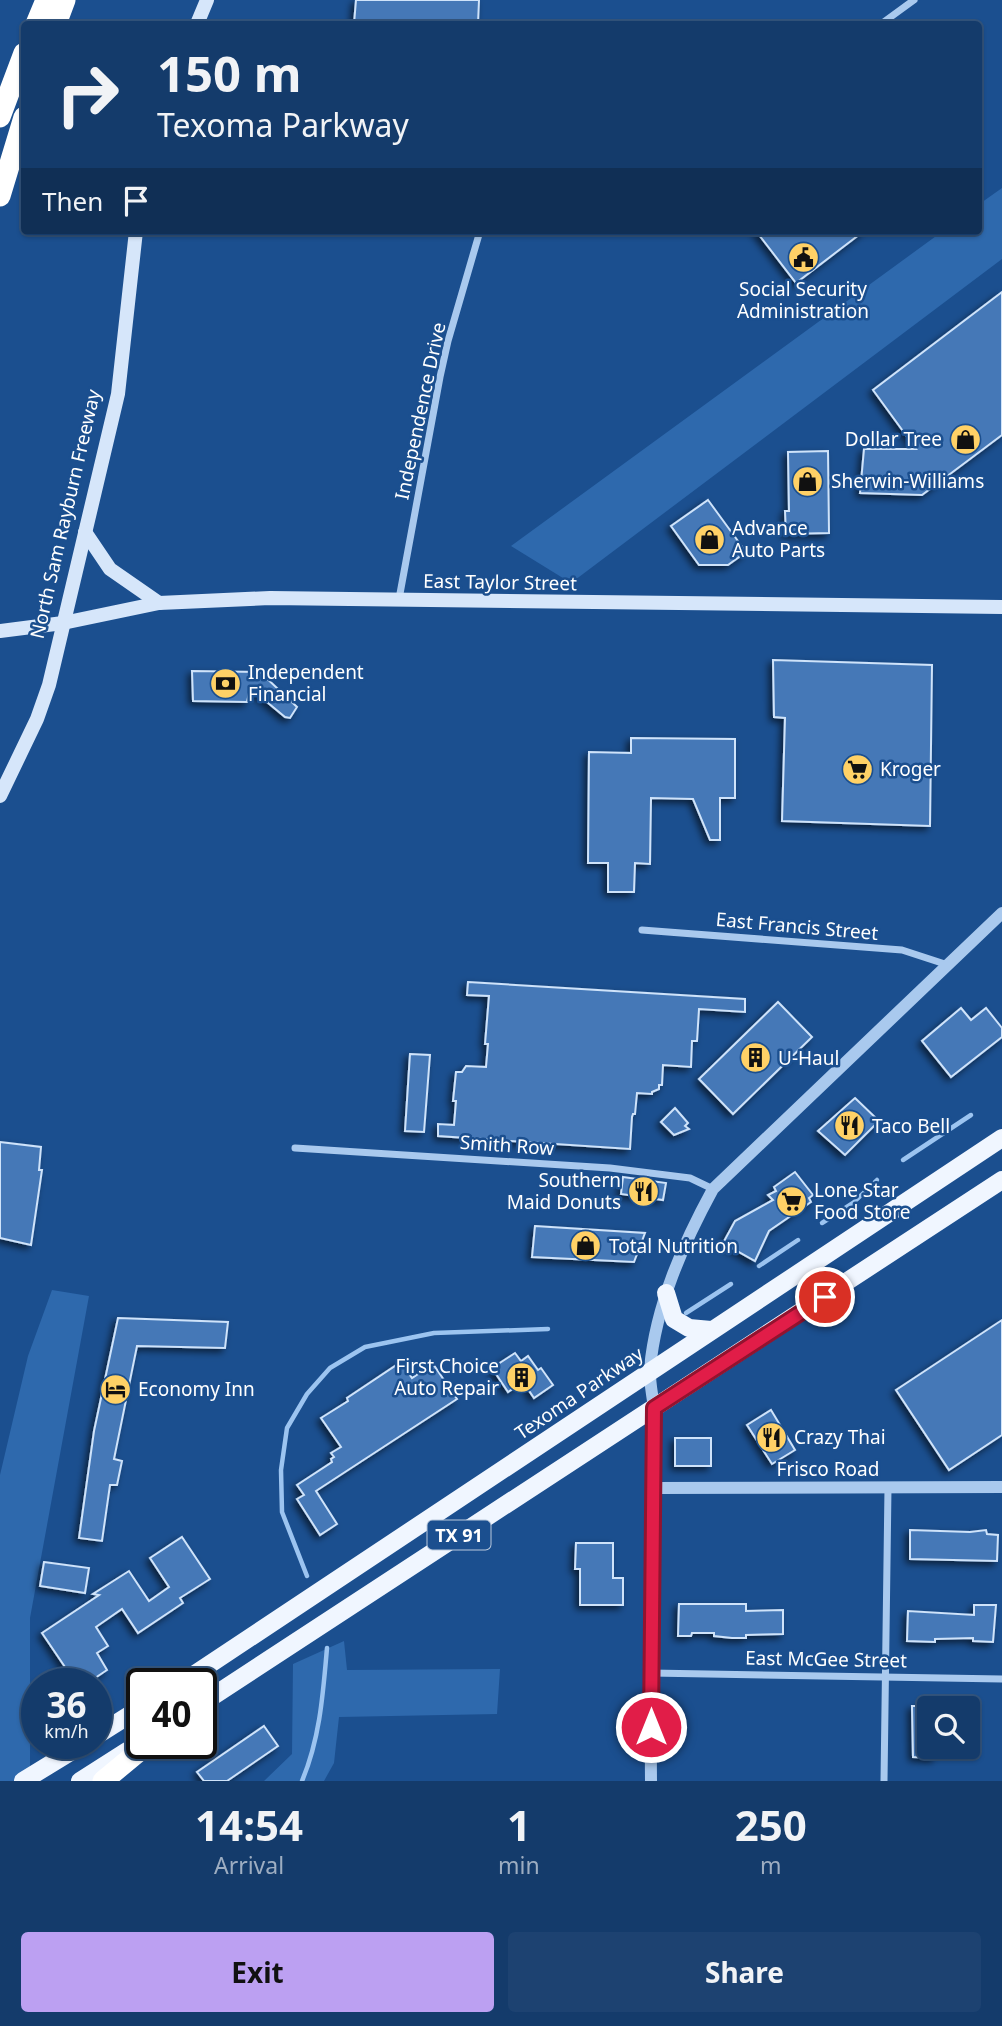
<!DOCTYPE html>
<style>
:root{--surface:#143b6b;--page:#1d4271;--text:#f1f3f6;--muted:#9dadc1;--line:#33557e;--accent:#bca0f2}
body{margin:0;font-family:"Noto Sans",sans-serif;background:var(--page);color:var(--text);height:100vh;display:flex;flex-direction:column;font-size:26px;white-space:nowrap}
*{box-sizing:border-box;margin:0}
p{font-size:23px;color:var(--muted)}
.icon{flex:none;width:38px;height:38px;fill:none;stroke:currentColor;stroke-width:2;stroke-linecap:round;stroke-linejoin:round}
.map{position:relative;height:1781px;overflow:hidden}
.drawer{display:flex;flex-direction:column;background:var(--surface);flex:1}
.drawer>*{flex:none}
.top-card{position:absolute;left:21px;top:21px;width:961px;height:214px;border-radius:7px;box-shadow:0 2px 5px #0004,0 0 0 2px var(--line);background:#143b6b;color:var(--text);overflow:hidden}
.tools{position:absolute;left:917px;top:1696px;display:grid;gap:14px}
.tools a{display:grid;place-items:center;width:63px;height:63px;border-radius:7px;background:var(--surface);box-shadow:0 2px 5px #0004,0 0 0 2px var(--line);font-size:35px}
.speed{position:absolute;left:21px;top:1668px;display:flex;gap:14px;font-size:35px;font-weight:700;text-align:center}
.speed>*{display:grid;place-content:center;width:91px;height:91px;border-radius:50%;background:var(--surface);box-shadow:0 2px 5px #0004,0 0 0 2px var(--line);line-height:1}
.speed small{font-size:18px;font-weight:400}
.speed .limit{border:4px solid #111;border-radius:10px;background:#fff;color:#111}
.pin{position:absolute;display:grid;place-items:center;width:60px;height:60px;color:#fff;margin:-30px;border:4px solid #fff;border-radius:50%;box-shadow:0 2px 7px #0007}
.me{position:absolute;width:77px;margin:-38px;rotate:0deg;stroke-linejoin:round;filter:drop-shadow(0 0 5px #0008)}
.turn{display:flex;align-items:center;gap:24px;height:147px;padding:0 21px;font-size:32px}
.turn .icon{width:91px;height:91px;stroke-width:2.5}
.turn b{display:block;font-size:49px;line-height:60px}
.then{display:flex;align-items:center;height:66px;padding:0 21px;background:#0003;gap:14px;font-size:26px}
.eta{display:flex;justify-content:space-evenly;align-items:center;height:119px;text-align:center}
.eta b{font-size:42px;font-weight:700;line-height:49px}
.button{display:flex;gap:14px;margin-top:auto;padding:14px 21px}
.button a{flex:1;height:80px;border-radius:7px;background:var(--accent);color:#111;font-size:28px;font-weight:700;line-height:80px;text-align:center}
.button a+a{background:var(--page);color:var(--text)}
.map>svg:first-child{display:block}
.green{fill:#2e69ad}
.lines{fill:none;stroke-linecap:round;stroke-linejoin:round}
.stream{stroke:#9cc4f0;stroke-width:4.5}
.building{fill:#4478b7;stroke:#cfe3fa;stroke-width:2;filter:url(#shadow)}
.minor{stroke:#a9c9ee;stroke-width:7}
.tertiary{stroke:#a9c9ee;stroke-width:12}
.secondary{stroke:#d6e6fa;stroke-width:14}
.primary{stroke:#f0f6ff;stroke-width:18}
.motorway{stroke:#fff;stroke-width:21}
.route-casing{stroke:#92132f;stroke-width:18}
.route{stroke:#e11d48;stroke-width:12}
.labels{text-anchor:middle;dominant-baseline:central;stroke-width:5;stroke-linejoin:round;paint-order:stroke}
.shield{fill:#1b4f8f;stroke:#bbcadd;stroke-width:2}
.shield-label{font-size:18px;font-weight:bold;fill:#fff}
.poi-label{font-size:19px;fill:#fff;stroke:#1b4f8f;text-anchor:start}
.street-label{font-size:19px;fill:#fff;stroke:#1b4f8f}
</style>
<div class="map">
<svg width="1002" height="1781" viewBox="0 0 1002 1781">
<defs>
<filter id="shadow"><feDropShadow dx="-3.5" dy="3.5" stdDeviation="3.5" flood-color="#0009"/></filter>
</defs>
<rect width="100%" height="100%" fill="#1b4f8f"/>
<g class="green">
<path d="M1002,188V259L571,583L511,546L943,231H978V205Z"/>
<path d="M52,1290L89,1296L30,1618V1781H0V1475L28,1356Z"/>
<path d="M344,1641L347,1670L500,1669L497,1714L339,1717L334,1763L324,1781H264L292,1754L293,1664Z"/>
</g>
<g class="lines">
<g class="stream">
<path d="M903,1160L971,1115"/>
<path d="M822,1223L853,1203L877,1180"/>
<path d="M759,1266L798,1240"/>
<path d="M686,1313L731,1284"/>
<path d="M307,1576L282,1512L281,1470L287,1428L307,1394L330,1368L365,1347L434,1333L548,1329"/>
<path d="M302,1781C320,1738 323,1694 327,1648"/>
</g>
</g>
<g class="building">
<path d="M356,0H479L478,24H354Z"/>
<path d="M756,231H864L796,283Z"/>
<path d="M1002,292V435L922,495L860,493L864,449H916L873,390Z"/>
<path d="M828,451L829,533L786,534L785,511H789L788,452Z"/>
<path d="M708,500L746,552L728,565H699L671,526Z"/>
<path d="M773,660L932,665L930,826L782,821L785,718L774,717Z"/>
<path d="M192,671L260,672L297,707L290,718L285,717L250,688L247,702L193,701Z"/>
<path d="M631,738L735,739V798H720V840H710L693,799L651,798L650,864L635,863L634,892H608V863H588L589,752L631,753Z"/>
<path d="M468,982L745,999V1012L699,1009L697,1041H692L691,1067L663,1065L662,1085H659V1089L652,1092V1094L637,1093L635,1114H633L632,1117L630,1149L438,1136V1124L454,1125L456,1101H453L456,1072H462L466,1066L486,1067L488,1044H485L489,996L467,995Z"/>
<path d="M778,1002L812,1037L733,1114L699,1079Z"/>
<path d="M961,1008L971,1020L986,1008L1002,1028V1037L951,1077L922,1041Z"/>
<path d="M410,1054L430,1055L424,1132L405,1131Z"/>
<path d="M855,1098L879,1121L845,1155L818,1131Z"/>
<path d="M675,1108L688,1123L685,1126L689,1129L674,1135L661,1122Z"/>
<path d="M0,1142L41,1147L39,1170H42L31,1245L0,1238Z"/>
<path d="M795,1172L813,1195L809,1198L811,1202L769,1231L755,1261L723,1243L735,1221L773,1200L768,1195L776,1191L774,1187Z"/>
<path d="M623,1177L666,1183L663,1200L621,1194Z"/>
<path d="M535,1226L645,1233L634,1262L532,1257Z"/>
<path d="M118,1318L228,1322L225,1348L137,1346L114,1459L122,1461L117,1485H110L102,1541L79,1538L94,1431Z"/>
<path d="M1002,1320V1435L949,1470L896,1390Z"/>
<path d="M515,1353L521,1361L528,1356L538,1370L541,1368L553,1385L534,1398L523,1382L508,1392L492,1368Z"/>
<path d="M401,1362L412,1378L433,1364L457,1399L316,1491L337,1524L320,1535L297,1499L304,1495L297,1485L332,1462L331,1459L334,1457L331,1453L341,1447L321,1418L348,1401L347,1398Z"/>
<path d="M771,1410L795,1450L772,1464L747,1425Z"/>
<rect x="675" y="1438" width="36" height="28"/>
<path d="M910,1530L970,1532L986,1530L987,1534L998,1535L997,1561L910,1559Z"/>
<path d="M182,1537L210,1579L180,1598L183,1603L138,1633L122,1609L96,1627L108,1646L97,1653L107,1670L86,1684H53L69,1673L42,1633L99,1595L93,1594L129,1571L149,1601L169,1587L150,1558Z"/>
<path d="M576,1543H613V1578H623V1605H580V1569H575Z"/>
<path d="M44,1562L89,1568L85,1593L40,1586Z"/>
<path d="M679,1604H746V1611L783,1610V1634L746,1635V1638H732L714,1636V1633H692L691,1636H678Z"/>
<path d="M974,1605H996L993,1642L973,1641V1638L935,1639V1642L907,1641L908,1611L974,1615Z"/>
<path d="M912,1706H929V1746H934L935,1758L913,1757Z"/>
<path d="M264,1726L278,1746L227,1781H204L197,1772Z"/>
</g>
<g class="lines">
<g class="minor">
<path d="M881,24L914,0"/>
<path d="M399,599L440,377L448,341L480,231"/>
<path d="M642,930L902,950L948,965"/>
<path d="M295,1148L610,1168L690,1178L713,1189"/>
<path d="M651,1673L1002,1679"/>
<path d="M884,1781L888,1488"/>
</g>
<g class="tertiary">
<path d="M654,1488L1002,1487"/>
<path d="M651,1781C650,1684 654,1587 654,1490C655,1463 655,1437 654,1410C653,1396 649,1382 650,1368C656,1305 683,1244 713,1189L1002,913"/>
</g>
<g class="secondary">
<path d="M197,24L207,0"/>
<path d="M85,532L110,569L159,603"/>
<path d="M0,631L63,623L159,603L270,598L1002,607"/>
<path d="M0,796L37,719L49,685L118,394L136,231"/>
</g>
<g class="primary">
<path d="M666,1293L674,1319L689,1328L711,1330"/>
<path d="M180,1684L1002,1138"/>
<path d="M201,1704L1002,1180"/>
<path d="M96,1736L142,1707"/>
<path d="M23,1781L85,1743"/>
<path d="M80,1781L127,1751"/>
</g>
<g class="motorway">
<path d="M36,24L46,0"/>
<path d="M56,24L65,0"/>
<path d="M0,117L24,53"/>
<path d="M0,196L24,117"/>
<path d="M103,1781L149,1743"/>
</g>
</g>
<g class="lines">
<defs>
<path id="route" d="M651,1727L654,1408L825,1297"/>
</defs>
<use href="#route" class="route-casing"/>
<use href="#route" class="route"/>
</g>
<defs>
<symbol id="civic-disc" viewBox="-11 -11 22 22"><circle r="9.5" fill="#ffd166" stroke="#1b4f8f"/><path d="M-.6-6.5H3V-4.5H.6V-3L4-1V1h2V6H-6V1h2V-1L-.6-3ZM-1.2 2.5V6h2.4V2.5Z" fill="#111"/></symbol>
<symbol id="shop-disc" viewBox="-11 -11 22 22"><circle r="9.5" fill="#ffd166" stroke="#1b4f8f"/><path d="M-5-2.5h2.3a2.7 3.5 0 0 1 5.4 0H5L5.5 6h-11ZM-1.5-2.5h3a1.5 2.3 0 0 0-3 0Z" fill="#111"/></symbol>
<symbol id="bank-disc" viewBox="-11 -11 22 22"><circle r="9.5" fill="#ffd166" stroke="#1b4f8f"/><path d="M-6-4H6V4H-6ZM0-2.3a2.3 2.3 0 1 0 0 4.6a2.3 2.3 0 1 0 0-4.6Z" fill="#111"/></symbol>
<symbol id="supermarket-disc" viewBox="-11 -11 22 22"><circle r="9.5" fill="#ffd166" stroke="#1b4f8f"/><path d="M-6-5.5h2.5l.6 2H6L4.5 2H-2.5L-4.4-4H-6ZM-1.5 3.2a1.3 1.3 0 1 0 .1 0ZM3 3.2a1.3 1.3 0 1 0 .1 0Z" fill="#111"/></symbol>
<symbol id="building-disc" viewBox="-11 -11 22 22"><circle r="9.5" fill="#ffd166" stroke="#1b4f8f"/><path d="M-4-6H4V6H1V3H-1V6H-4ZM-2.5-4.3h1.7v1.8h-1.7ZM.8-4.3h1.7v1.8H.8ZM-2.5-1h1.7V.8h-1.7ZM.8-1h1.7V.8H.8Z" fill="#111"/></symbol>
<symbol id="restaurant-disc" viewBox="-11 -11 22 22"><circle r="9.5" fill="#ffd166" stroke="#1b4f8f"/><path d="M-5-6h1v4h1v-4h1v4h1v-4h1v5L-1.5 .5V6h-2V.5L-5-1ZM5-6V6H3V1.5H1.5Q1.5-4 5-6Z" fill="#111"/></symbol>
<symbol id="hotel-disc" viewBox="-11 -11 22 22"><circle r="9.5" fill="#ffd166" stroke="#1b4f8f"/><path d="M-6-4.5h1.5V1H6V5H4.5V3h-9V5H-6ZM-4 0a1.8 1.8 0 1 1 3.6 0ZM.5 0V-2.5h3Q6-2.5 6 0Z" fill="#111"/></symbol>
</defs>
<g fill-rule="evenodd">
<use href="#civic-disc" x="786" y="240" width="35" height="35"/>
<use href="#shop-disc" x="948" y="422" width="35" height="35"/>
<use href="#shop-disc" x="790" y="464" width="35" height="35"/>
<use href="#shop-disc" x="692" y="522" width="35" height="35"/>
<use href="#bank-disc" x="208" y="666" width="35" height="35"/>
<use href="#supermarket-disc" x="840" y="752" width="35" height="35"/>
<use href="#building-disc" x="738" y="1040" width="35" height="35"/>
<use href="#restaurant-disc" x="832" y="1108" width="35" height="35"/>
<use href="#restaurant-disc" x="626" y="1174" width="35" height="35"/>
<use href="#supermarket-disc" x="774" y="1184" width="35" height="35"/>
<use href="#shop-disc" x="568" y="1228" width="35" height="35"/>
<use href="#building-disc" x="504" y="1360" width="35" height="35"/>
<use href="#hotel-disc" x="98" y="1372" width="35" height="35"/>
<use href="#restaurant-disc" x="754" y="1420" width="35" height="35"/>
</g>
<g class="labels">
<rect class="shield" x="427.5" y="1520.5" width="63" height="29" rx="5"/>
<g class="shield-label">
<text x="459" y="1535">TX 91</text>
</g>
<g class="poi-label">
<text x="803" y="289" text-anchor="middle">Social Security<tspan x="803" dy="22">Administration</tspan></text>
<text x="942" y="439" text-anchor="end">Dollar Tree</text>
<text x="831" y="481">Sherwin-Williams</text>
<text x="732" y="528">Advance<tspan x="732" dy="22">Auto Parts</tspan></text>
<text x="248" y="672">Independent<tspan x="248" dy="22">Financial</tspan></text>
<text x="880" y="769">Kroger</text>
<text x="778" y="1058">U-Haul</text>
<text x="872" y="1126">Taco Bell</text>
<text x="621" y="1180" text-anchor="end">Southern<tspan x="621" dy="22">Maid Donuts</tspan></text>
<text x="814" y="1190">Lone Star<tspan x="814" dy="22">Food Store</tspan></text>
<text x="609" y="1246">Total Nutrition</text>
<text x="499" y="1366" text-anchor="end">First Choice<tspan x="499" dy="22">Auto Repair</tspan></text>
<text x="138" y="1389">Economy Inn</text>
<text x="794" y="1437">Crazy Thai</text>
</g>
<g class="street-label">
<text transform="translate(420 411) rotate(-78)">Independence Drive</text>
<text transform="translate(65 514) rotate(-77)">North Sam Rayburn Freeway</text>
<text transform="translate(500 582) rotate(1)">East Taylor Street</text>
<text transform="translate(797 926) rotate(5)">East Francis Street</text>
<text transform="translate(507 1145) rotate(4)">Smith Row</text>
<text transform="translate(579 1393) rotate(-34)">Texoma Parkway</text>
<text x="828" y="1469">Frisco Road</text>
<text transform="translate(826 1659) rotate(1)">East McGee Street</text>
</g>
</g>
</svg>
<div class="tools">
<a><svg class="icon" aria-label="search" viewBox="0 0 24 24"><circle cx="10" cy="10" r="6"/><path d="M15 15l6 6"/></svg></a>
</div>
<div class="speed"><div>36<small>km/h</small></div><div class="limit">40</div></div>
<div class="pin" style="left:825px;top:1297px;background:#d93025"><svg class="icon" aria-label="arrive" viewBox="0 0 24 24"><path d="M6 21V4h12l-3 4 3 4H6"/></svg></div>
<svg class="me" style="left:651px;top:1727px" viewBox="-20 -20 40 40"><circle r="17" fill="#e11d48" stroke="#fff" stroke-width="3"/><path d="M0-11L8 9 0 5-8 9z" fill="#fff"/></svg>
<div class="top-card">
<div class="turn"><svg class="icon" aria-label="right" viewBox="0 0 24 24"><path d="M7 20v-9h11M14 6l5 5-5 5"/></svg><div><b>150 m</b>Texoma Parkway</div></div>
<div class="then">Then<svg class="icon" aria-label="arrive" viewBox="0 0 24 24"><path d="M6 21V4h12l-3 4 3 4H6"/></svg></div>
</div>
</div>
<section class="drawer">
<div class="eta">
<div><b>14:54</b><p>Arrival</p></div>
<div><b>1</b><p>min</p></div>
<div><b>250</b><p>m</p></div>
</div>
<div class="button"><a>Exit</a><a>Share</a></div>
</section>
